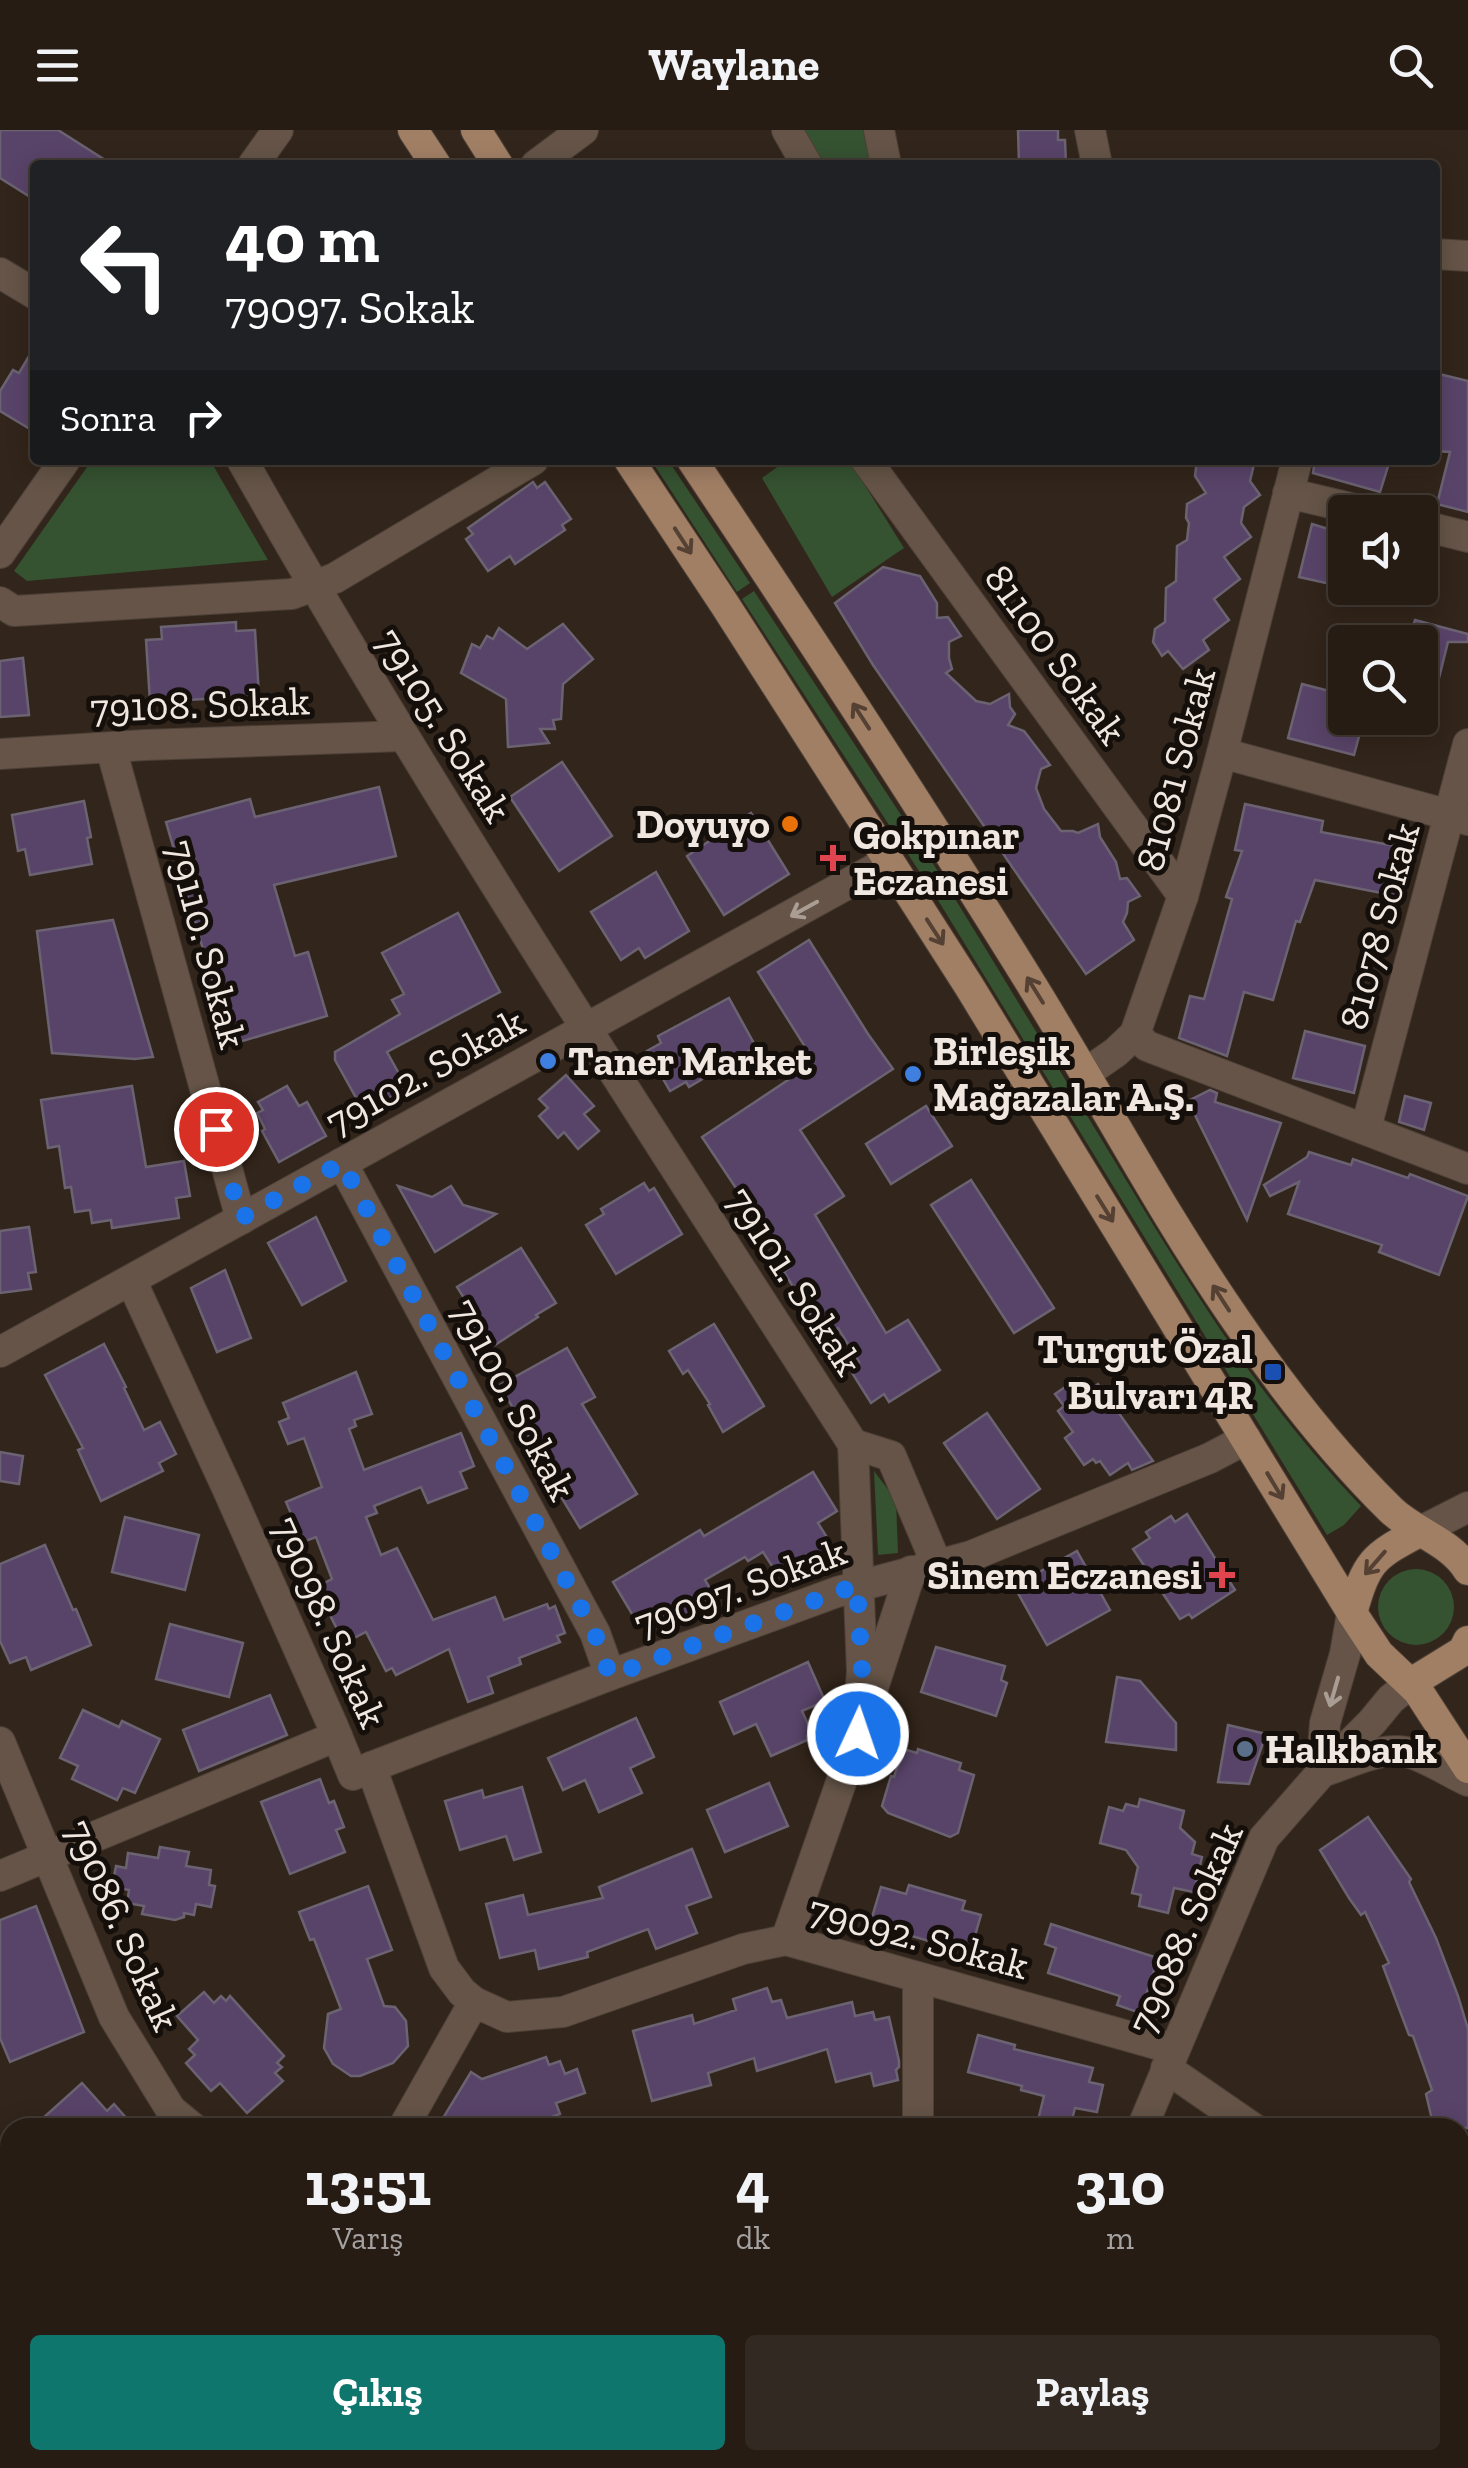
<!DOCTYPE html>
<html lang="tr">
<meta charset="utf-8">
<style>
:root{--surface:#261c14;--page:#322922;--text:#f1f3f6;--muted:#a4a1a0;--line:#423a34;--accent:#0f766e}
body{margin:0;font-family:"Zilla Slab",serif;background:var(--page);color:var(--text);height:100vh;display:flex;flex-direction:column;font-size:38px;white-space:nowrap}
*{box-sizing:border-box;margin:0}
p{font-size:32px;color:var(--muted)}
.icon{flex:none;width:55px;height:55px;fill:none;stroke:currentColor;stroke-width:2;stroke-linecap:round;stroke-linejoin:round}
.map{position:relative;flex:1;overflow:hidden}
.panel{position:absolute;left:0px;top:1988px;width:1470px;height:352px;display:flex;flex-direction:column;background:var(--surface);border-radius:30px 30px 0 0;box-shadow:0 5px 25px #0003,0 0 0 2px var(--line)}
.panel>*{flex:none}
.top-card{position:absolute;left:30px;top:30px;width:1410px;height:305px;border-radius:10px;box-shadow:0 5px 25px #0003,0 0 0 2px var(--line);background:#202124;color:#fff;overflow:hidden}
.fabs{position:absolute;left:1328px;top:365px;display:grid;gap:20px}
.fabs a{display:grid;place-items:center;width:110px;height:110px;border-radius:10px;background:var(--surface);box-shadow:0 5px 25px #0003,0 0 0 2px var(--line);font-size:50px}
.pin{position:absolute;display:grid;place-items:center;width:85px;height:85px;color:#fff;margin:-42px;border:5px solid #fff;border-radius:50%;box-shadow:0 2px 10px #0007}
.me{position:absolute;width:110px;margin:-55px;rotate:3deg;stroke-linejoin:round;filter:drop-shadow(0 0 8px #0008)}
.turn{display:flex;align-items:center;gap:35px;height:210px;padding:0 30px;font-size:45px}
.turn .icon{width:130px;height:130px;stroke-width:2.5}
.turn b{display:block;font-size:70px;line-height:85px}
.then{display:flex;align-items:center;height:95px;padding:0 30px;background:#0003;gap:20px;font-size:38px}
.eta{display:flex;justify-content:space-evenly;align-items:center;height:170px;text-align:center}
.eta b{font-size:60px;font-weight:700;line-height:70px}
.cta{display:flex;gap:20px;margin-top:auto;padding:20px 30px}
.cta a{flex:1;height:115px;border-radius:10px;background:var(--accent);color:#fff;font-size:40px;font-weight:700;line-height:115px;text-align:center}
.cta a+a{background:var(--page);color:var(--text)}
header{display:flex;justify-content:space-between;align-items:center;height:130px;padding:0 30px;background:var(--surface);font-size:45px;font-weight:700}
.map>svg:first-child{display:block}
.built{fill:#402e20}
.green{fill:#355231}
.building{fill:#594469;stroke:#6b6272;stroke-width:2.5}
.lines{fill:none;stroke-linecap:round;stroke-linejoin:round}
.minor-casing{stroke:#4d4037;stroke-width:32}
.major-casing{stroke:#4d4037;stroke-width:32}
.minor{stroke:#655447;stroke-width:30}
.major{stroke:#a17f65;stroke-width:30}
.oneway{stroke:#544133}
.oneway2{stroke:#aa9e94}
.route{stroke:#1a73e8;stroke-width:18;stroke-dasharray:0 32.4}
.food-dot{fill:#e8710a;stroke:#150f0b;stroke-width:4}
.health-dot{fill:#e0444e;stroke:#150f0b;stroke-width:4}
.shop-dot{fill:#3f7fe0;stroke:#150f0b;stroke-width:4}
.transit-dot{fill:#1a4fb4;stroke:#150f0b;stroke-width:4}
.service-dot{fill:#5c6f8a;stroke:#150f0b;stroke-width:4}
.labels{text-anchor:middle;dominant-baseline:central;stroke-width:10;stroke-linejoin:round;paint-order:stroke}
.street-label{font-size:40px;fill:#f0e7e1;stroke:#150f0b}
.poi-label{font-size:40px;font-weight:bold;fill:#f0e7e1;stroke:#150f0b;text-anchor:start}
</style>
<header><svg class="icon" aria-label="menu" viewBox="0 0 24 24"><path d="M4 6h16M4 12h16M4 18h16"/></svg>Waylane<svg class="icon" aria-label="search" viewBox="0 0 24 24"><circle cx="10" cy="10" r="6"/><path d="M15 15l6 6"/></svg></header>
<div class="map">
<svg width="1468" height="2338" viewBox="0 0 1468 2338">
<rect width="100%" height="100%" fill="#32251b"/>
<path class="built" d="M635,2330H946L942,2338H605Z"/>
<g class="green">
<path d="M787,0H879L886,35H807Z"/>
<path d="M92,330H210L268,430L27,451L14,441Z"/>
<path d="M651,330H668L750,453L737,462Z"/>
<path d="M787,330H849L904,418L832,467L762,348Z"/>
<path d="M754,461L945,752L932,761L742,469Z"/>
<path d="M949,759C1003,847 1057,936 1111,1025C1187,1152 1258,1268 1361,1376L1344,1395L1327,1405L936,767Z"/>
<path d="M874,1341L896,1370L898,1423L878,1425Z"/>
<circle cx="1416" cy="1477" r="38"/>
</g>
<g class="building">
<path d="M0,0H58L113,35H35V70L0,48Z"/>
<path d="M1018,0H1058V10H1065L1066,35H1019Z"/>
<path d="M35,216V302L0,281V261L13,240L19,243Z"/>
<path d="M1435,243L1468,251V382L1437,374L1450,322L1435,321Z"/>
<path d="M1197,330H1255L1250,351L1260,365L1244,377L1241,393L1251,407L1224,427L1240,449L1214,469L1229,490L1203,510L1209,520L1183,539L1168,521L1162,526L1153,512L1155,499L1165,492L1166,458L1176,451L1177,416L1187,410L1189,393L1186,388L1187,374L1206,363L1195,346Z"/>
<path d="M1315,330H1390L1380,362L1313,343Z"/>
<path d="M533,352L537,358L545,352L571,389L562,395L565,400L515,434L510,426L488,441L466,409L473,404L468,398Z"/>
<path d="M1312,394L1345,404L1335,455L1299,447Z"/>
<path d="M883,437L920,446L937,473V488L948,487L961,506L949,512V528L952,539L946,543L976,571L990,574L1009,564L1010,577L1015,584L1008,595L1024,601L1050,635L1041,639L1036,658L1044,679L1061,701H1073L1078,703L1098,694L1100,707L1116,732L1120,749L1127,748L1140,766L1128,772L1127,783L1123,792L1134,810L1086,844L873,535L835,473Z"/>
<path d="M1415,490L1468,504V512H1448L1439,548L1420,543V512H1408Z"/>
<path d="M236,492V501L255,500L259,566L150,572L146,510L162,509L161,497Z"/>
<path d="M563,494L593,529L563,554L561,589L553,590L555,599H540L549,613L508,617L506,569L461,543L472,514L480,518L487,506L493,509L499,498L527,519Z"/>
<path d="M23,528L29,585L0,587V531Z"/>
<path d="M1302,554L1345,565V588H1364L1354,625L1288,608Z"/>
<path d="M562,632L612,706L559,741L510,667Z"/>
<path d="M379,657L396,726L274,755L295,826L308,822L327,886L236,913L220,858L215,860L166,692L250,669L255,687Z"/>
<path d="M84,671L91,707L87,708L92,734L30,745L25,719L18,721L12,685Z"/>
<path d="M1245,674L1323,691L1321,702L1406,718L1397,766L1315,750L1300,792L1296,791L1273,870L1244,862L1227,926L1179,908L1190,866L1204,869L1232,769L1226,767L1242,721L1235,720Z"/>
<path d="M751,683L789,744L724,785L687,726Z"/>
<path d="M656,742L689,801L645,828L639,818L621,830L591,782Z"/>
<path d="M458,783L500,862L387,922L407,958L364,982L335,930V922L400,884L392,870L404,864L382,823Z"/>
<path d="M113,790L153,927L135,929L52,923L37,801Z"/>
<path d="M809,810L868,904L893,939L800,1000L844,1066L815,1085L886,1203L908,1190L940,1240L889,1272L884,1264L871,1273L849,1238L859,1232L838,1198L824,1207L784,1142L789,1138L702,1007L797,944L796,942L814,931L758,842Z"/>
<path d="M729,868L756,917L689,957L686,952L670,961L647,921L661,913L658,906Z"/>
<path d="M1305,901L1365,916L1354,963L1293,948Z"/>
<path d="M566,945L594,976L584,984L599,1001L578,1019L564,1002L558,1008L539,986L548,978L539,969Z"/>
<path d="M132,956L146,1037L184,1031L190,1066L176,1068L179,1088L112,1098L111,1090L92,1093L90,1080L75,1082L71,1057L65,1058L59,1016L48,1018L41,970Z"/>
<path d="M287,956L299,976L307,972L326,1006L279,1032L262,1001L265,999L257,983L263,980L258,972Z"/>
<path d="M1210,960L1217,963L1215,972L1281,993L1247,1090L1188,971Z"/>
<path d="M1405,966L1431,973L1424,1000L1399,992Z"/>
<path d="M926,976L952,1016L891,1054L866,1014Z"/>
<path d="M1309,1022L1351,1035L1353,1029L1408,1048L1410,1044L1468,1066L1439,1145L1379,1122L1382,1115L1288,1084L1299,1052L1270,1066L1264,1055L1307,1027Z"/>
<path d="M971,1050L1054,1178L1014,1203L931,1075Z"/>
<path d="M644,1053L649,1061L654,1058L682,1104L616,1144L586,1095L604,1084L601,1079Z"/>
<path d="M398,1056L432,1067L451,1056L463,1075L496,1084L435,1122Z"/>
<path d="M316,1087L346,1151L302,1175L268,1113Z"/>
<path d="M29,1097L36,1142L28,1143L31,1159L0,1163V1101Z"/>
<path d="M521,1118L556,1173L536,1185L538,1187L492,1217L480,1198L477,1200L464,1179L469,1176L457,1157Z"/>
<path d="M225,1140L251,1208L217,1222L191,1158Z"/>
<path d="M714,1194L764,1276L723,1302L708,1275L710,1274L688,1240L683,1244L669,1221Z"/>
<path d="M104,1214L126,1257L124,1258L144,1300L160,1292L176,1324L159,1333L163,1341L101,1371L78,1320L83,1318L45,1245Z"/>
<path d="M567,1218L595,1267L582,1274L637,1364L580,1398L544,1339L546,1337L500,1255Z"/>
<path d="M356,1242L372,1284L354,1290L356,1296L349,1299L364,1340L461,1303L474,1336L460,1342L467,1358L428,1373L421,1357L374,1376L377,1383L366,1387L381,1425L397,1418L433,1490L495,1467L504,1490L547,1474L549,1479L555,1476L565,1503L557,1506L560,1512L519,1528L521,1534L488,1547L493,1563L468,1572L449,1519L396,1545L392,1538L386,1541L366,1502L344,1513L316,1457L332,1449L316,1407L303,1412L286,1372L322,1357L304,1308L288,1314L279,1292L289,1288L283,1273Z"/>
<path d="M1078,1248L1083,1257L1090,1253L1093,1258L1098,1254L1153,1331L1132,1340L1128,1333L1110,1345L1100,1331L1096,1333L1093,1329L1084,1335L1065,1308L1073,1302L1058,1281L1064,1276L1055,1264Z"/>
<path d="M987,1283L1040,1359L997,1389L944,1313Z"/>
<path d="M0,1322L23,1326L19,1354L0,1351Z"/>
<path d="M813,1342L837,1381L818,1393L833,1417L801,1436L797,1430L776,1442L763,1422L748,1431L745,1427L705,1450L720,1475L689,1494L685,1487L663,1500L650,1479L635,1489L613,1452L700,1400L704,1406Z"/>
<path d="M1187,1384L1235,1460L1192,1488L1189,1484L1180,1489L1133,1419L1150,1408L1146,1402L1171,1386L1175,1392Z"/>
<path d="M125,1387L199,1405L185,1460L112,1442Z"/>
<path d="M45,1415L73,1480L76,1479L91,1515L31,1540L26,1527L10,1533L0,1511V1434Z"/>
<path d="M1077,1421L1110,1480L1047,1515L1014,1456Z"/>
<path d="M170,1494L243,1513L229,1567L156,1549Z"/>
<path d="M936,1517L1005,1536L1001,1550L1007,1553L996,1586L921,1562Z"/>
<path d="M808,1532L825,1571L802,1581L814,1607L771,1626L756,1594L734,1604L720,1572Z"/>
<path d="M1117,1547L1140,1551L1176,1593V1620L1106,1612Z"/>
<path d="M270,1565L287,1605L199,1641L183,1600Z"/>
<path d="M83,1580L119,1597L122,1591L160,1609L135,1663L123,1658L117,1670L72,1649L78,1636L60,1628Z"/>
<path d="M636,1588L654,1627L630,1638L642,1663L599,1682L585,1650L563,1660L548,1628Z"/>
<path d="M1228,1595L1266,1604L1249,1654L1218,1652Z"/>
<path d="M903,1619L917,1623L918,1619L961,1633L959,1640L974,1645L958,1703L950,1707L888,1683L882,1676L891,1646L894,1647Z"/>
<path d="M320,1649L329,1673L334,1671L344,1697L336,1700L345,1722L290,1744L261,1672Z"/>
<path d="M769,1653L788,1696L725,1722L707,1680Z"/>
<path d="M522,1657L541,1722L514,1730L506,1706L460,1720L445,1671L482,1660L484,1668Z"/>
<path d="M1140,1669L1184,1681L1180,1698L1195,1712L1192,1724L1202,1727L1194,1762L1174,1758L1168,1783L1139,1776L1141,1765L1132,1763L1138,1737L1126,1720L1100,1713L1109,1677L1123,1681L1126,1674L1138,1677Z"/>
<path d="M1368,1687L1411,1749L1409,1752L1436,1808L1458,1866L1468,1899V1998H1434L1426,1964L1432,1960L1413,1906L1409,1905L1383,1836L1389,1833L1365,1782L1361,1785L1349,1768L1320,1720Z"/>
<path d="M160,1717L189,1722L186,1736L211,1740L209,1755L215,1756L211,1777L196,1774L194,1785L184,1783V1787L175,1790L142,1784L144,1776L127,1773L129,1760L112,1757L116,1736L126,1738L128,1723L158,1728Z"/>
<path d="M692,1719L711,1767L686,1776L697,1803L656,1819L648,1799L587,1822L588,1827L539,1839L535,1820L500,1828L486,1774L523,1765L528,1785L603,1768L599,1757Z"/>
<path d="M909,1755L965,1771L962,1780L981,1785L970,1823L870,1794L881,1757L906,1764Z"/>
<path d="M368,1756L392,1820L367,1829L384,1876L395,1877L406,1891L408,1916L393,1933L360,1946H351L333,1934L324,1918L328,1884L341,1879L314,1809L310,1810L299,1782Z"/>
<path d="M36,1776L84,1902L10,1932L0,1908V1790Z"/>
<path d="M1051,1794L1158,1828L1140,1883L1117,1875L1120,1866L1048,1843L1056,1818L1045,1814Z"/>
<path d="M767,1858L772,1872L781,1870L787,1888L852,1872L855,1886L873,1882L875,1890L889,1887L899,1931V1937L896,1940L898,1950L874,1956L871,1943L836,1952L827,1919L757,1941L754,1928L708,1943L711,1955L652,1971L633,1901L692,1885L694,1894L736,1880L733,1869Z"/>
<path d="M204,1862L214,1873L221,1866L226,1871L230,1866L284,1926L277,1933L282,1937L275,1943L283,1951L247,1983L220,1953L211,1961L186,1933L195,1925L189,1919L198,1910L177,1886Z"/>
<path d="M978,1905L1015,1915L1014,1919L1093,1938L1089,1952L1103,1955L1097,1982L1075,1978L1070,1997L1038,1990L1044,1966L1021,1960L1022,1956L968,1942Z"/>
<path d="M546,1927L549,1935L560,1931L565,1944L577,1939L585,1963L556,1973L560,1984L521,1998H459L443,1988L471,1942L482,1949Z"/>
<path d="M82,1953L107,1981L114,1974L135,1998H32Z"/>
</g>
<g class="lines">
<defs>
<g id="minor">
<path d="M787,0L807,35"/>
<path d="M879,0L886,35"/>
<path d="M1090,0L1097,35"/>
<path d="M253,35L278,0"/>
<path d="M536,35L583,0"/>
<path d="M1435,124L1468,126"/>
<path d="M0,143L35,164"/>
<path d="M242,330C432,666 644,989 853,1314L891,1326L937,1435"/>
<path d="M866,330L1183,766"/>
<path d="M1288,363L1368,382"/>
<path d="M1420,395L1468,407"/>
<path d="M0,423L65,330"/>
<path d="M0,472L14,481L292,464L335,448L533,330"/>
<path d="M111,618L241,1089"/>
<path d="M1222,623L1468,690"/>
<path d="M0,624L145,615L403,606"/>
<path d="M1135,904L1147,916L1468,1039"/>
<path d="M1086,943L1116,922L1135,904L1183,766L1222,623L1297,330"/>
<path d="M1366,998L1468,614"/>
<path d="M342,1033L595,1503L610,1545"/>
<path d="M131,1150L228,1360L332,1594L353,1645L371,1637L444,1838L462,1862L474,1872L403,1998"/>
<path d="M0,1222L889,731"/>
<path d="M853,1314L862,1541L860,1567"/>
<path d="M1419,1402L1468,1377"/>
<path d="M0,1612L114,1887L171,1980L193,1998"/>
<path d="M371,1637L610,1545L837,1462L971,1426L1210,1328L1246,1309"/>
<path d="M1328,1640C1355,1631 1388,1613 1416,1625C1434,1632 1451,1643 1468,1651"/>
<path d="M1321,1643L1325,1593L1345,1524L1352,1483"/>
<path d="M0,1746L337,1606"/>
<path d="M786,1810L858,1604L911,1441"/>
<path d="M474,1872L507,1887L563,1882L743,1819L786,1810L1174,1919"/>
<path d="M1166,1938L1253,1998"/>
<path d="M918,1998V1848"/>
<path d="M1142,1998L1264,1708L1321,1643L1372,1592L1391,1569L1411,1553"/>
<path d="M1460,2074L1468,2071"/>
<path d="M1244,2330L1258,2338"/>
<path d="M14,2338L18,2330"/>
<path d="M510,2338L515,2330"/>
<path d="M1002,2338L1006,2330"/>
</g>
<g id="major">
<path d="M413,0L436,35"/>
<path d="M476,0L498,35"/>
<path d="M629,330L725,475L969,856L1352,1483L1379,1524L1418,1561L1468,1638"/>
<path d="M692,330C808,504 923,679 1033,857C1102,969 1163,1085 1238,1193C1282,1257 1335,1325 1391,1380C1415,1403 1450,1411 1468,1440"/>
<path d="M1352,1483C1367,1431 1372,1427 1419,1402"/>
<path d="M1411,1553L1463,1521L1468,1511"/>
<path d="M0,2157L10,2162"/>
<path d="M0,2194L10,2198"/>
<path d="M277,2330L293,2338"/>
<path d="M333,2330L349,2338"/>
</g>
</defs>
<use href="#minor" class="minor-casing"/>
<use href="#major" class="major-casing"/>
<use href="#minor" class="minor"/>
<use href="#major" class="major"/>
</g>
<defs><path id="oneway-shaft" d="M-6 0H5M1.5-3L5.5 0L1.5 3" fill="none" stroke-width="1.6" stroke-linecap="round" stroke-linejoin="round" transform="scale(2.5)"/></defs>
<g class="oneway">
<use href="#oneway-shaft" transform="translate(683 411) rotate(57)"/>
<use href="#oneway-shaft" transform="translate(861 586) rotate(-123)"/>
<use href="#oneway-shaft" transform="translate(935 802) rotate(57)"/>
<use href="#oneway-shaft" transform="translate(1035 860) rotate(-122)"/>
<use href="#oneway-shaft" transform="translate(1105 1079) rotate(58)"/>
<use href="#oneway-shaft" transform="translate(1221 1168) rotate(-123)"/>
<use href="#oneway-shaft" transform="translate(1275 1356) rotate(59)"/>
<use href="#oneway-shaft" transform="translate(1375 1433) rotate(131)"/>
</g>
<g class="oneway2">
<use href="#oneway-shaft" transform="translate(804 779) rotate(151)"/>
<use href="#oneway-shaft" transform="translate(1334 1562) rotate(106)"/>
</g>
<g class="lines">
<path class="route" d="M216,999L241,1088L342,1033L595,1504L610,1546L857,1455L862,1541L858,1604"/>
</g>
<circle class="food-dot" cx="790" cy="694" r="10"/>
<g class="health-dot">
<path d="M828 713h10v10h10v10h-10v10h-10v-10h-10v-10h10z"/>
<path d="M1217 1430h10v10h10v10h-10v10h-10v-10h-10v-10h10z"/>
</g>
<g class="shop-dot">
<circle cx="548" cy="931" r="10"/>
<circle cx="913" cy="944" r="10"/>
</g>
<rect class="transit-dot" x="1263" y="1232" width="20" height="20" rx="5"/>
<circle class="service-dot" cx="1245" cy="1619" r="10"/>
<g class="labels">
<g class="street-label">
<text transform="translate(1056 524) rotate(54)">81100 Sokak</text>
<text transform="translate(200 574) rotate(-2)">79108. Sokak</text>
<text transform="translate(444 595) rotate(58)">79105. Sokak</text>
<text transform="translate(1175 639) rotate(-75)">81081 Sokak</text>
<text transform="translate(1379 796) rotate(-75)">81078 Sokak</text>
<text transform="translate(207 814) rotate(75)">79110. Sokak</text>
<text transform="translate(425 941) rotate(-29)">79102. Sokak</text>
<text transform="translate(795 1151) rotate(57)">79101. Sokak</text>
<text transform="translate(514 1269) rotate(62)">79100. Sokak</text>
<text transform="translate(740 1457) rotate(-20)">79097. Sokak</text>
<text transform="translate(330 1492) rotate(66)">79098. Sokak</text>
<text transform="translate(123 1795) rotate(66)">79086. Sokak</text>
<text transform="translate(1185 1798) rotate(-66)">79088. Sokak</text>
<text transform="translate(919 1807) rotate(15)">79092. Sokak</text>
</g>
<g class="poi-label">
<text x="770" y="694" text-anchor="end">Doyuyo</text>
<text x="853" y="705">Gokpınar<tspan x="853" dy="46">Eczanesi</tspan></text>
<text x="933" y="921">Birleşik<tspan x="933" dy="46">Mağazalar A.Ş.</tspan></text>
<text x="568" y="931">Taner Market</text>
<text x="1253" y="1219" text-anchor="end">Turgut Özal<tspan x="1253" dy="46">Bulvarı 4R</tspan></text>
<text x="1202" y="1445" text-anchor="end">Sinem Eczanesi</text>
<text x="1265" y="1619">Halkbank</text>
</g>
</g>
</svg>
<div class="fabs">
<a><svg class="icon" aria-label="sound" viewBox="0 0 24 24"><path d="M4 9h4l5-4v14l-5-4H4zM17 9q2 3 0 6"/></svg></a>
<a><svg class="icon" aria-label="search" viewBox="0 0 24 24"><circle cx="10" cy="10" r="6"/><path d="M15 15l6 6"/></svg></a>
</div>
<div class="pin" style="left:216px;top:999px;background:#d93025"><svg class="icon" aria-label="arrive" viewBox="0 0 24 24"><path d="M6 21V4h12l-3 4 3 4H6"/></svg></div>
<svg class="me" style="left:858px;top:1604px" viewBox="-20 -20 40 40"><circle r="17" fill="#1a73e8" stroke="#fff" stroke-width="3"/><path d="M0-11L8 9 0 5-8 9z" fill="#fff"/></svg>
<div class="top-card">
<div class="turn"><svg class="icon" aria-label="left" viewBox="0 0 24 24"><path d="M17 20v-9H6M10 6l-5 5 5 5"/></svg><div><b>40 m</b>79097. Sokak</div></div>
<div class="then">Sonra<svg class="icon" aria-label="right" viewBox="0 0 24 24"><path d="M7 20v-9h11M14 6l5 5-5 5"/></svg></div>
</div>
<section class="panel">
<div class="eta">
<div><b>13:51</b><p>Varış</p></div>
<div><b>4</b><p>dk</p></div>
<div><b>310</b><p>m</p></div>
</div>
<div class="cta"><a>Çıkış</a><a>Paylaş</a></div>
</section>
</div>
